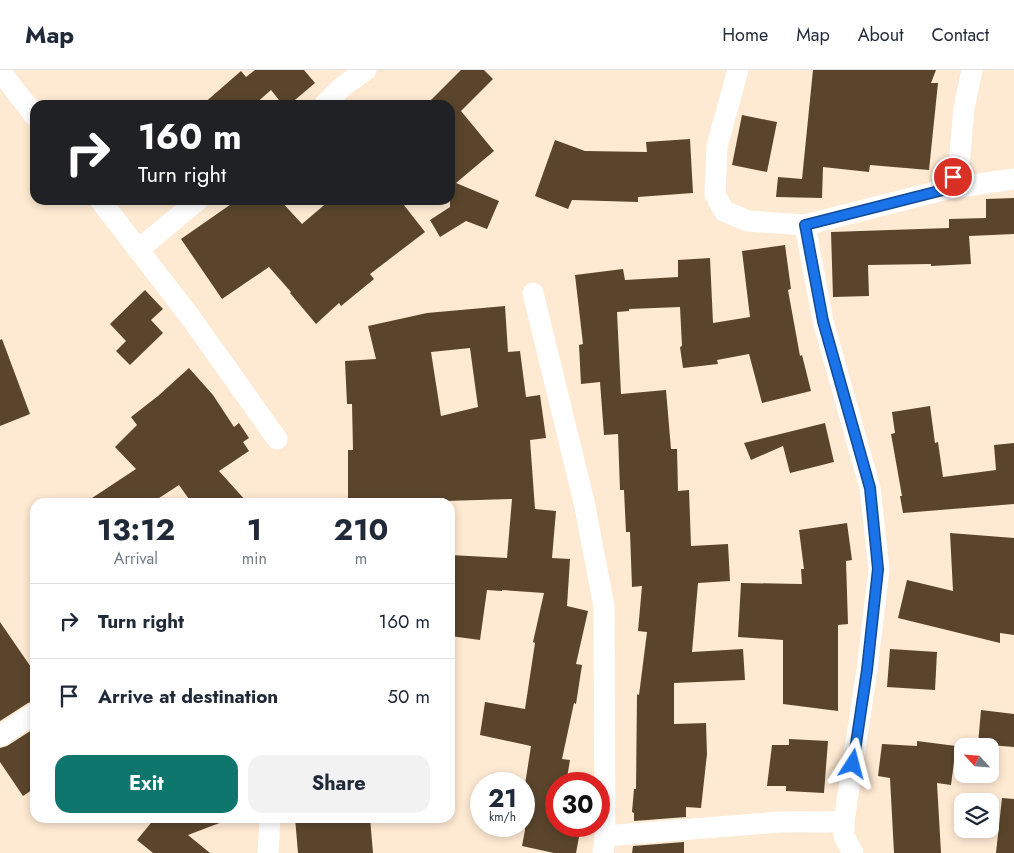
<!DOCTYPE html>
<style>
:root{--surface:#fff;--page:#f2f2f3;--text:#1f2937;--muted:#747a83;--line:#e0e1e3;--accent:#0f766e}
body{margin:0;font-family:Jost,sans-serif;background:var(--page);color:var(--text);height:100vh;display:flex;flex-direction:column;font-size:19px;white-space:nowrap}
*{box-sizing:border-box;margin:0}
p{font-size:16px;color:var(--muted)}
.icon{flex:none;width:28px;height:28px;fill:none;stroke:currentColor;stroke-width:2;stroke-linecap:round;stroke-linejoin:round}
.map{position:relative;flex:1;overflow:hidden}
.sheet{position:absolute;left:30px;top:428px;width:425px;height:325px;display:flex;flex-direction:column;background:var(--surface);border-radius:15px;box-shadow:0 2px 8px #0003}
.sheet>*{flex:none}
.guide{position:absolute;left:30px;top:30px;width:425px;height:105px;border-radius:15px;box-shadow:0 2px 8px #0003;background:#202124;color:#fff;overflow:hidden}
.needle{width:32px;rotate:296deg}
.buttons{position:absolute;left:954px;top:668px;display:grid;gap:10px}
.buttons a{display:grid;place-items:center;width:45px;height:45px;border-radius:10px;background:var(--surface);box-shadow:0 2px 8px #0003;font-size:25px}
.speed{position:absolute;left:470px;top:702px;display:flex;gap:10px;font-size:25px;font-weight:700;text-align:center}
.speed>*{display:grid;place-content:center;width:65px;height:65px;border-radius:50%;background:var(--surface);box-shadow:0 2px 8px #0003;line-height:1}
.speed small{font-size:12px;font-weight:400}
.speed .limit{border:8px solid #d22;background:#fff;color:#111}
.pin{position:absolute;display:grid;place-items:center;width:42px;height:42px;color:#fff;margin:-21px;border:2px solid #fff;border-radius:50%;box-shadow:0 1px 5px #0007}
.me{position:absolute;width:55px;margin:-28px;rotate:9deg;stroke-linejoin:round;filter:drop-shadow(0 0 4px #0008)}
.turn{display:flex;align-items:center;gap:18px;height:105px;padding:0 25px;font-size:22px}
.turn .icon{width:65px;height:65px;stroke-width:2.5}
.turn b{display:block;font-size:35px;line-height:42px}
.eta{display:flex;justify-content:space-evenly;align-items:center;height:85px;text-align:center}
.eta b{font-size:30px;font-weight:700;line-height:35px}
.action{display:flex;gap:10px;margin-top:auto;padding:10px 25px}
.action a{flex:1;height:58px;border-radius:15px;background:var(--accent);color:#fff;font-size:20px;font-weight:700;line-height:58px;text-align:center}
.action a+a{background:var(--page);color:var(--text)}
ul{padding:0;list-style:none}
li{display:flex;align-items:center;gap:15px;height:75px;padding:0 25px;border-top:1px solid var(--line)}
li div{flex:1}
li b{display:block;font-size:19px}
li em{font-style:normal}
header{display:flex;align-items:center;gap:30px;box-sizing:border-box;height:70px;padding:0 25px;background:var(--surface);border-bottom:1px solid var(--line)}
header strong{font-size:24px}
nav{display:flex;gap:28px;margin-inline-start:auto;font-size:18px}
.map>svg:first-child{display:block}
.building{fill:#5a452c;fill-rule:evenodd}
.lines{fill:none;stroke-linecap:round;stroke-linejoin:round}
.minor{stroke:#fff;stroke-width:21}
.route-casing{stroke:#114b97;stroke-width:12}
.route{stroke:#1a73e8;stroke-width:9}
</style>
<header>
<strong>Map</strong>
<nav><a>Home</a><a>Map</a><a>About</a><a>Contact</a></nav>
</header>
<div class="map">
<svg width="1014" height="783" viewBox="0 0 1014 783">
<rect width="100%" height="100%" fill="#fee9d2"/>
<g class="building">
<path d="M255,0H304L315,13L289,35H283L271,20L254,35H202L241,1L246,7Z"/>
<path d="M461,0H484L493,9L461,41L494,81L456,113L499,131L487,159L466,151L440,167L430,150L450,137V35H426Z"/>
<path d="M813,0H936L931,13H938L929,100L870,95L869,102L823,97L822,128L776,127L778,107L802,109Z"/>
<path d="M742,45L777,52L767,102L732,95Z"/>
<path d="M690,69L693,123L638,127V132L572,130L568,139L535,126L555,70L585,81L647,82L646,72Z"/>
<path d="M1014,128V164L969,166L971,194L931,196V194L868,195L869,226L833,227L831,162L949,158V149L986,148V129Z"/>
<path d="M237,130H280L302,154L330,130H400L425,162L370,204L374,209L341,236L339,233L316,254L290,223L291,222L269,197L222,229L181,169Z"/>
<path d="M785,175L791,219L788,220L800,286L802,285L811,321L762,333L749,284L717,290L718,294L683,298L680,277L682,276L680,237L629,239V241L617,242L621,324L666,320L671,379H677L678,421L689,420L691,476L728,474L730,511L698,513L692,582L743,579L745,610L674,613V654L706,653L707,684L701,738L686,737V747L634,751V743L632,742L634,719H636L637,624L639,625L647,562L638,561L642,516L632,517L630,462H626L624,420H620L618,364L604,365L600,312L581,314L579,275L583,274L575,205L623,199L625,210L678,207V190L710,188L713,253L750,247L742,181Z"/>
<path d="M145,220L163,239L151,250L163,263L130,295L116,281L126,271L110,254Z"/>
<path d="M505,236L508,282L520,281L526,327L540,325L546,368L530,370L535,439L556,441L552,488L570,489L567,536L588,541L576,594L582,595L576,634L574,633L562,689L570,690L566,714H556V756H581L576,783H554L522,776L525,760L524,721L531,676L480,665L485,632L525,639L535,573L533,572L544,523L502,520V521L487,520L480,570L450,566V485L507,488L512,429L445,431L444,428L348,430V380H353L352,334H347L345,291L376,289L368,256L427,243ZM470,278L478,337L441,346L431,282Z"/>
<path d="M2,269L30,344L0,356V270Z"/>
<path d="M189,298L213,325L234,357L239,353L249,368L243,372L249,381L219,401L247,432H191L179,415L153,432H86L136,399L115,377L137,355L131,347L158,326Z"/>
<path d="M930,336L935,373L938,372L943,407L996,400L994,375L1014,373V434L903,443L900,426H902L891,364L895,363L892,342Z"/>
<path d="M825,353L834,392L790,403L783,376L751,390L744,373Z"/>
<path d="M847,453L852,490L846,491L848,554L838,555V641L783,634V570L738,567L741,513L802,514L801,499H804L799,460Z"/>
<path d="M950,463L1014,468V565L1000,563V573L898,548L907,510L953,521Z"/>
<path d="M0,552L35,603V631L28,633L0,651Z"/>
<path d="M890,579L937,582L935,620L887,617Z"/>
<path d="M981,640L1014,644V677L978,674Z"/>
<path d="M35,658V718L23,726L0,692V678L7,676Z"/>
<path d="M789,669L828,671L824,723L786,721V716H767L772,675H789Z"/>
<path d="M917,671L956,676L951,715L937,713L941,783H894L890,708L878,706L882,674L917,676Z"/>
<path d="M1002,728L1014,729V783H996Z"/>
<path d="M155,748H230V749L188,765L210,783H153L137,770Z"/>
<path d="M295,748H370L373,783H298Z"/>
<path d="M684,772V783H632L633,776Z"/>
</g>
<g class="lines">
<g class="minor">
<path d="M738,0L717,76L715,124L724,141L748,151L805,155L947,119L1014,109"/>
<path d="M0,1L35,46"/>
<path d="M324,35L342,17L366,0"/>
<path d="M947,119L959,95L964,38L972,0"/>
<path d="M100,130L191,248L277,369"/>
<path d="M805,155L823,251L870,418L879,499L867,600L844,751"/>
<path d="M138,180L198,130"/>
<path d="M533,223L584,432L604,536L605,766L603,783"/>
<path d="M0,666L35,643"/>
<path d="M605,766L779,752C801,751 822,753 844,751V766L853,783"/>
<path d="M268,783L270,748"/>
</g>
</g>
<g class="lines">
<defs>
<path id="route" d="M853,694L867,600L878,499L870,418L823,251L805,155L947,119L953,107"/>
</defs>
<use href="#route" class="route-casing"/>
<use href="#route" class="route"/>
</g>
</svg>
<div class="buttons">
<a><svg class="needle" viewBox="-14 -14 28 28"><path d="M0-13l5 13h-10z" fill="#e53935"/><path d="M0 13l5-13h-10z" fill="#747a83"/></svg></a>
<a><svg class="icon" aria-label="layers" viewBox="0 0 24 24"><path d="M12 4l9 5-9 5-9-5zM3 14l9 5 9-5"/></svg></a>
</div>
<div class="speed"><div>21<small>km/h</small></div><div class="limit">30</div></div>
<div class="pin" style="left:953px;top:107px;background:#d93025"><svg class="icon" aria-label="arrive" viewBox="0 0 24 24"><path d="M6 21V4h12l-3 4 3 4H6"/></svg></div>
<svg class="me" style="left:853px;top:694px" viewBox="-20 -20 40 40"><path d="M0-17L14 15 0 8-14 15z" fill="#1a73e8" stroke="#fff" stroke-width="4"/></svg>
<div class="guide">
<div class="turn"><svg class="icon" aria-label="right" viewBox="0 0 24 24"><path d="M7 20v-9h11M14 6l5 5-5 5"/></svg><div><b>160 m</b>Turn right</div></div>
</div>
<section class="sheet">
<div class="eta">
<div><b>13:12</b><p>Arrival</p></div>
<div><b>1</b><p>min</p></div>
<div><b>210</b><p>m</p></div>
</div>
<ul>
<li><svg class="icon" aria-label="right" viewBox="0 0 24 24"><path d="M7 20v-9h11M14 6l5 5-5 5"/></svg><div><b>Turn right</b></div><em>160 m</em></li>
<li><svg class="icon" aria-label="arrive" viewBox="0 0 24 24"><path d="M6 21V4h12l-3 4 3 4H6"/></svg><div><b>Arrive at destination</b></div><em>50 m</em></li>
</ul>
<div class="action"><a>Exit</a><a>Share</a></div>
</section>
</div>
